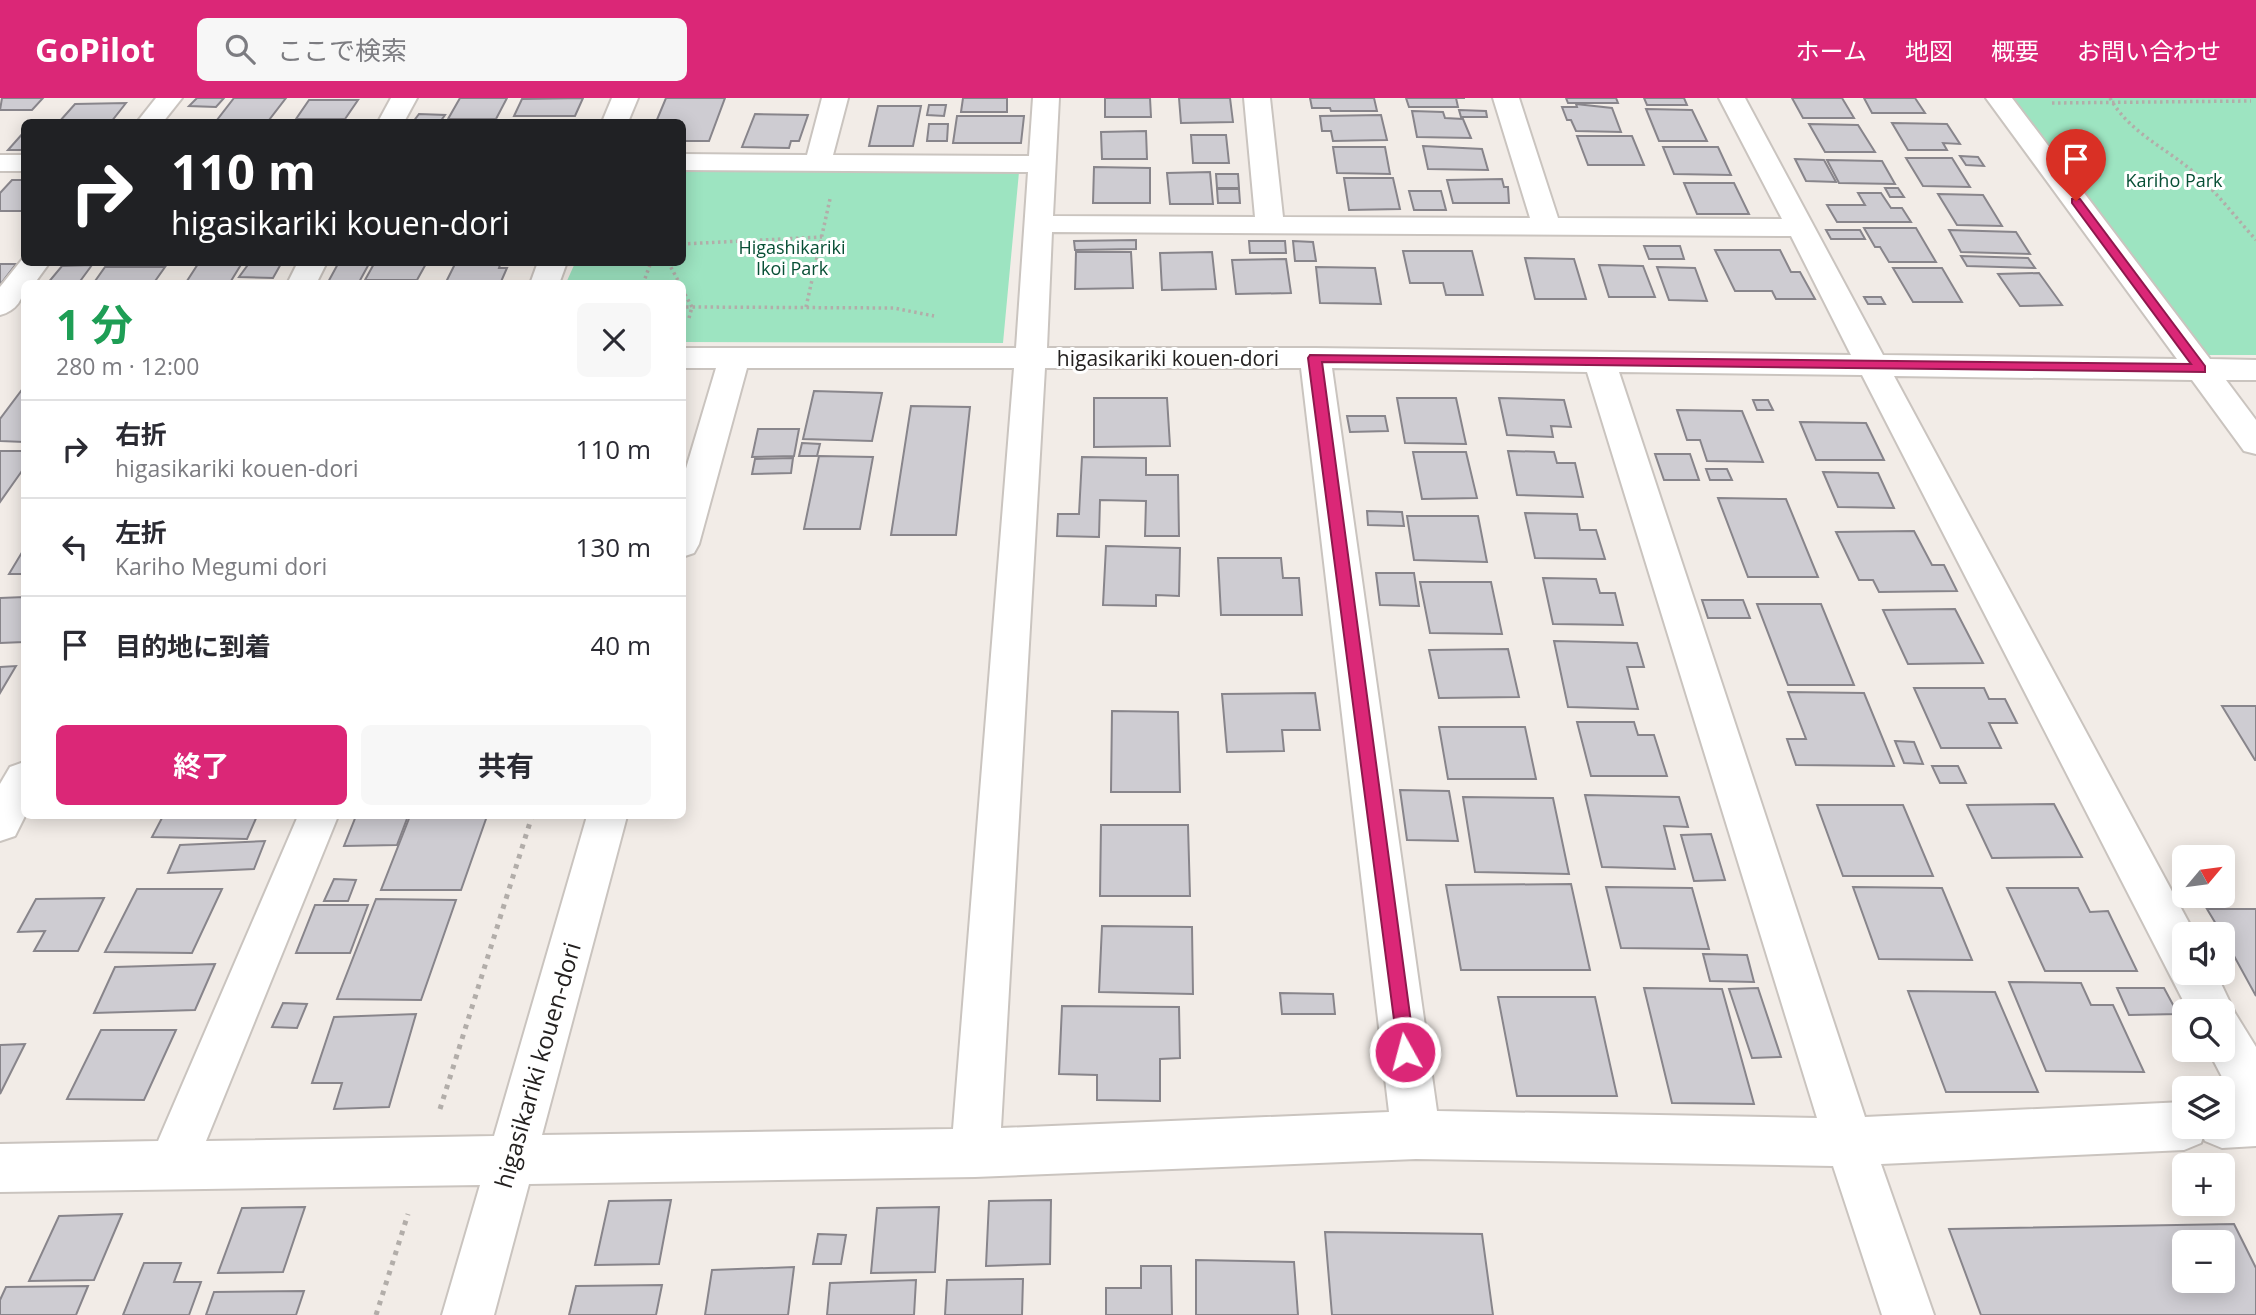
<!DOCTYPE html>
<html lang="ja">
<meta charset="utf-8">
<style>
:root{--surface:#fff;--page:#f7f7f7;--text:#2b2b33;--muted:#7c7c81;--line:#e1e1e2;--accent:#db2777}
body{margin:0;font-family:"Open Sans","Noto Sans JP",sans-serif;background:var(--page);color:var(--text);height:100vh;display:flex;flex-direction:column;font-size:26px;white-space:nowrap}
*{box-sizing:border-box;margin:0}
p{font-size:23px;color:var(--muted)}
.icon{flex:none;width:38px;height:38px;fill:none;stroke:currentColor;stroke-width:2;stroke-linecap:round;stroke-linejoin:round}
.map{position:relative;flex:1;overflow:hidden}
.panel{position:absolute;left:21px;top:182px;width:665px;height:539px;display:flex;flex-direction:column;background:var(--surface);border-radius:10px;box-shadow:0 4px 18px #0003}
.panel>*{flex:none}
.hud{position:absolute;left:21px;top:21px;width:665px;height:147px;border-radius:10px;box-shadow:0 4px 18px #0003;background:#202124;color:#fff;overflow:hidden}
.needle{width:46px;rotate:61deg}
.tools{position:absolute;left:2172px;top:747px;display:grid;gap:14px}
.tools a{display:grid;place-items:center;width:63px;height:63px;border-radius:10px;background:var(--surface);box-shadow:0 4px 18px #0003;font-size:35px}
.pin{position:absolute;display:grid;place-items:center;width:60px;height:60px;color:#fff;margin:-72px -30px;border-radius:50% 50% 50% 0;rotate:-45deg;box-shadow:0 0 7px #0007}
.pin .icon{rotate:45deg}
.me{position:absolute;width:77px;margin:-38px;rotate:353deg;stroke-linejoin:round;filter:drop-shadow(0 0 5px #0008)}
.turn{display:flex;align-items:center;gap:24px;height:147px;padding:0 35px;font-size:32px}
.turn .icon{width:91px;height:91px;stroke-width:2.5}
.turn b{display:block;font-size:49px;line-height:60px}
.round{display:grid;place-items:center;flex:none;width:74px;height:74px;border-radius:10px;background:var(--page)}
.summary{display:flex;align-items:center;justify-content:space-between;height:119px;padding:0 35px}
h1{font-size:42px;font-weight:700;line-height:52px;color:#1e9e55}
.button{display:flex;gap:14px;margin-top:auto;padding:14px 35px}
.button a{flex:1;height:80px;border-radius:10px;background:var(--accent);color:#fff;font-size:28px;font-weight:700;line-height:80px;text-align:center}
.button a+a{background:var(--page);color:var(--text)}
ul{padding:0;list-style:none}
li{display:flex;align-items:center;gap:21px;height:98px;padding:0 35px;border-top:2px solid var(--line)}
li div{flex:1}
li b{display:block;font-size:26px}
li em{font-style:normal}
header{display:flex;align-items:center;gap:42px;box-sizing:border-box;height:98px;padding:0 35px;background:var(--accent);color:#fff}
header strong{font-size:33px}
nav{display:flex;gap:38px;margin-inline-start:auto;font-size:24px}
.search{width:490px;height:63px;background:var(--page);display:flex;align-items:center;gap:18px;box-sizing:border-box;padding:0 24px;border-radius:10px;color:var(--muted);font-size:26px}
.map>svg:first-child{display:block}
.green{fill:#9de4c1}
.building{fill:#ceccd2;stroke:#88858b;stroke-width:2;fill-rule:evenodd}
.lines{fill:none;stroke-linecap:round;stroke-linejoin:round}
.minor-casing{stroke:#cac4bf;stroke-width:4}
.path-far1{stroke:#b2ada9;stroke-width:3.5;stroke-dasharray:2.5 3.5;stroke-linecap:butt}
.path{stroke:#b2ada9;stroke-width:5;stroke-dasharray:4.5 6;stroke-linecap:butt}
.minor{fill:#fff;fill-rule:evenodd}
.route{fill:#db2777;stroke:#8e194d;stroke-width:2}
.labels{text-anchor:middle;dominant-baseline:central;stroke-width:6;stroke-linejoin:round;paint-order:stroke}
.far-park-label{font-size:18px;fill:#074f35;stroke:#fff}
.street-label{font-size:21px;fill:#242120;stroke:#fff}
.near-street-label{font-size:24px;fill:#242120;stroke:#fff}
</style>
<header>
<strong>GoPilot</strong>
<div class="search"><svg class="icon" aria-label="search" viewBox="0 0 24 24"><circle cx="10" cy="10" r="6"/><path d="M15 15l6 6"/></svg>ここで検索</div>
<nav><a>ホーム</a><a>地図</a><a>概要</a><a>お問い合わせ</a></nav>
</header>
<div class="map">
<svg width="2256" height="1217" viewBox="0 0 2256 1217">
<rect width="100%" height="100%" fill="#f2ece7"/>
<g class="green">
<path d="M2008,0H2256V257H2202Z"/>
<path d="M683,73L1019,74L1003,245L683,244L682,186L566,185L575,165L682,164Z"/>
</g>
<g class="building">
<path d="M2,0H43L32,12H0Z"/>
<path d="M197,0H224L216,9L189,8Z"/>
<path d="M234,0H286L269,22H217Z"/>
<path d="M460,0H507L496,21H448Z"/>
<path d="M583,0L575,18H514L522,1Z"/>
<path d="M666,0H725L709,43H682V24H656Z"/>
<path d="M963,0H1007V14H961Z"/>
<path d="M1105,0H1150L1151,19H1105Z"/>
<path d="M1179,0H1230L1233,24L1181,25Z"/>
<path d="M1310,0H1374L1377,13H1331L1330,10H1312Z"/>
<path d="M1406,0H1465H1456L1458,9H1409Z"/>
<path d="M1566,0H1616L1618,5H1568Z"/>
<path d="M1644,0H1684L1687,7H1647Z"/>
<path d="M1792,0H1842L1854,20H1803Z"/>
<path d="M1864,0H1915L1925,15H1872Z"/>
<path d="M309,2H358L345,21H296Z"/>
<path d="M126,5L111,24H59L75,6Z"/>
<path d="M1576,6L1612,10L1621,34L1576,33L1571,22H1567L1562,9H1577Z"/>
<path d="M929,7H946L944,18L927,17Z"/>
<path d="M878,8H921L913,48H869Z"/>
<path d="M1646,11L1692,12L1707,43H1659Z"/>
<path d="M1459,12L1486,13L1487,19H1461Z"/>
<path d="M1412,13L1443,14L1445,20L1463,21L1471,40L1417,39Z"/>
<path d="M419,16L445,17L440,24H413Z"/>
<path d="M755,16L808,17L799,43H791L789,50L742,49Z"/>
<path d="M1381,17L1387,42L1333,43L1331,33H1322L1320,18Z"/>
<path d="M957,18H1024L1021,45H953Z"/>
<path d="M1892,25L1947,26L1960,46L1943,45L1947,52H1908Z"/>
<path d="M929,26H948L947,43H927Z"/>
<path d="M1809,26L1858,27L1875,54H1825Z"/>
<path d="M1146,33L1147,61H1102L1101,34Z"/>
<path d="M24,34V52H8Z"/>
<path d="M1191,37H1226L1229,65H1193Z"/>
<path d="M1577,38H1632L1644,67H1588Z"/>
<path d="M1423,48L1482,51L1488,72L1428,71Z"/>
<path d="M1333,49H1385L1390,76L1337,75Z"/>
<path d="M1663,49H1718L1731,77L1674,76Z"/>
<path d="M1960,58L1978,59L1984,68L1966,67Z"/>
<path d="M1906,60H1952L1970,89L1923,88Z"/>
<path d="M1795,61L1824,62L1836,84L1806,83Z"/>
<path d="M1827,62L1882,63L1895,86L1839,85Z"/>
<path d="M1094,69L1150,70V105H1093Z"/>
<path d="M1210,74L1213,106H1170L1167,75Z"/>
<path d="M1216,76H1238L1239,90H1217Z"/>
<path d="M1344,80H1393L1400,111L1349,112Z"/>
<path d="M1502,81L1504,89H1508L1509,105H1453L1447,82Z"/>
<path d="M12,82H24V113H0V95Z"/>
<path d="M1684,85H1734L1749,116H1697Z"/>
<path d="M1885,90H1898L1904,99H1890Z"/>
<path d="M1217,91H1239L1240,105H1218Z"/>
<path d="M1409,93H1441L1446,112H1414Z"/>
<path d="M1858,95H1881L1891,110H1902L1911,124H1837L1827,107H1865Z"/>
<path d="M1938,96L1983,97L2002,128L1957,127Z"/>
<path d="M1864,130H1916L1936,164H1889L1880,149H1875Z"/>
<path d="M1826,132H1860L1865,141H1831Z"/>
<path d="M1949,132L2016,134L2030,156L1961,154Z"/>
<path d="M1136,142V151L1075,152L1074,143Z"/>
<path d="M1249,143H1285L1286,155H1250Z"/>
<path d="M1293,143L1313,144L1316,163H1295Z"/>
<path d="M1644,148H1680L1684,161H1649Z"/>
<path d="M1715,152H1780L1791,174H1800L1815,201H1776L1772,193H1735Z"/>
<path d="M1403,153H1472L1483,197H1446L1443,185H1410Z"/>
<path d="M1076,154H1131L1133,190L1075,191Z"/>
<path d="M1212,154L1216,191L1162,192L1160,155Z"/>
<path d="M1961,158L2028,160L2035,170L1967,168Z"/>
<path d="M1525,160L1574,161L1586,201H1535Z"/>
<path d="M1286,161L1291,195L1236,196L1232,162Z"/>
<path d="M250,164H282L273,180L239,179Z"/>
<path d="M339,164H370L358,186H327Z"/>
<path d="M375,164H427L417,182H365Z"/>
<path d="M456,164H501L499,170H507L500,186H445Z"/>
<path d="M242,165L231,183H254L252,186H185L198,166Z"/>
<path d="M0,166H16L0,187Z"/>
<path d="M92,167L78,186H47L62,168Z"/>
<path d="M1599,167L1643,168L1655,199H1609Z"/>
<path d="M105,169H165L153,186H93Z"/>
<path d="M1316,169L1375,170L1381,206L1320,205Z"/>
<path d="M1657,169L1695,170L1707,203L1669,202Z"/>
<path d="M1893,170H1942L1962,204H1913Z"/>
<path d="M2039,175L2062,207L2020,208L1998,176Z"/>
<path d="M1864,199H1881L1885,206H1868Z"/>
<path d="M24,289V344L0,343V321Z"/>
<path d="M814,293L882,295L872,343L803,341Z"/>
<path d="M1094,300H1167L1170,348L1094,349Z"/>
<path d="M1397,300H1456L1466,346L1405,345Z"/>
<path d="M1499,300L1564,302L1571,329L1551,328L1553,339L1507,337Z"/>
<path d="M1753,302H1768L1773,312H1757Z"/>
<path d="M911,308L970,309L956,437H891Z"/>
<path d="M1677,312L1742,313L1763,364L1707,363L1700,342H1687Z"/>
<path d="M1347,318H1385L1388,333L1350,334Z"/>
<path d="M1800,324L1866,325L1884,362H1816Z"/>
<path d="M758,331H799L794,358L752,359Z"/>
<path d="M802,345L820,346L817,358H799Z"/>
<path d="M0,353H24V370L0,404Z"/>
<path d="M1508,353L1554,354L1557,365H1575L1583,399L1517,397Z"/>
<path d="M1413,354H1466L1477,400L1422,401Z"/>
<path d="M1655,356H1690L1699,382H1664Z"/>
<path d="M819,358L873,359L860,431H804Z"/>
<path d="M1082,359L1146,360V377H1178L1179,438H1145L1146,403L1100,402L1099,439L1057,438L1058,416H1079Z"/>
<path d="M793,360L791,375L752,376L755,361Z"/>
<path d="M1706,371H1727L1732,382H1710Z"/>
<path d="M1823,374L1878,375L1894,410L1838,409Z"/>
<path d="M1718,400L1786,401L1818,479H1748Z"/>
<path d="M1367,413L1402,414L1404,428L1368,427Z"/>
<path d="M1525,415L1577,416L1580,432H1596L1605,461L1535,460Z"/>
<path d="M1407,418H1478L1487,464L1414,462Z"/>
<path d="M1914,433L1932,467H1944L1957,493L1879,494L1873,482H1859L1836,434Z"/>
<path d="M1106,448L1180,450L1179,498L1156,497V508L1103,507Z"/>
<path d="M24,451V476H9Z"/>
<path d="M1218,460H1281L1283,480H1299L1302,517H1221Z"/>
<path d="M1376,475H1414L1419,508L1380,507Z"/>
<path d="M1543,480L1596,481L1600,495H1615L1623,527L1553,526Z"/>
<path d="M1420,484H1491L1502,536L1430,535Z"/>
<path d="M24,499V544L0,545V500Z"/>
<path d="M1702,502H1743L1750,520H1708Z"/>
<path d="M1757,506H1821L1854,587H1788Z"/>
<path d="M1955,511L1983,565L1908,566L1883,512Z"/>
<path d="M1554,543L1637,545L1644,569H1627L1638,611L1568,609Z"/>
<path d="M1508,551L1519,599L1439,600L1429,552Z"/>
<path d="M16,568L0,595V569Z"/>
<path d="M1914,590H1984L1989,601H2005L2017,625H1989L2001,650H1941Z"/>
<path d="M1788,594L1864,595L1894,668L1796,667L1787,641H1806Z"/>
<path d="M1315,595L1320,632H1282L1284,653L1227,654L1222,596Z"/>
<path d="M2222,608H2256V662H2255Z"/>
<path d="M1112,613L1178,614L1180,694H1111Z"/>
<path d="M1577,624H1634L1638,637H1654L1667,678H1591Z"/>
<path d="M1439,629H1525L1536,681H1448Z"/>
<path d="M1895,643L1914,644L1923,666L1904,665Z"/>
<path d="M1932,668H1958L1966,685H1940Z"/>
<path d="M1400,692L1449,693L1458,743L1407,742Z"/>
<path d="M1585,697L1679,699L1688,729L1664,728L1675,771L1602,769Z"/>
<path d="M1463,699L1553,700L1569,776L1475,774Z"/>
<path d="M2054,706L2082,759L1992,760L1967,707Z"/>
<path d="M1817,707H1903L1933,778H1843Z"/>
<path d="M163,718H257L247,741L152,739Z"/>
<path d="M356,718H408L397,747L344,748Z"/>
<path d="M410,718H487L461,792H381Z"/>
<path d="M1101,727H1188L1190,798H1100Z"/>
<path d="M1711,736L1725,782L1694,783L1681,737Z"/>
<path d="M265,743L254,771L168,775L180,747Z"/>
<path d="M334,781L356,782L348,803H324Z"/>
<path d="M1571,786L1590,872H1461L1446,787Z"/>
<path d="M1606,789L1692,790L1709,851L1621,850Z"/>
<path d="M1853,789L1942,790L1972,862L1879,861Z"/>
<path d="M2007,790H2078L2090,814L2108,813L2137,873H2045Z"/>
<path d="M137,791H222L192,855L105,854Z"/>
<path d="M104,800L78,853H34L45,833L18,834L36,801Z"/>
<path d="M376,801L456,802L421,902L337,901Z"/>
<path d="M315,807H368L350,855H296Z"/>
<path d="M2207,811H2256V898L2222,836Z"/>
<path d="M1102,828L1192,829L1193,896L1099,894Z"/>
<path d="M1703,856L1747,857L1754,884L1710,883Z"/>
<path d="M215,866L195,912L94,915L115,869Z"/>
<path d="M2009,884L2081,885L2091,907H2113L2144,974L2046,973Z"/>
<path d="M1644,890L1722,891L1754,1006L1672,1005Z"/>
<path d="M1758,890L1781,959L1752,960L1729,891Z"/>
<path d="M2117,890H2164L2178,916L2129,917Z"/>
<path d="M1908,893L1995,894L2038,994H1946Z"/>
<path d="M1280,895L1333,896L1335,916H1282Z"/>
<path d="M1498,899H1595L1617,998H1517Z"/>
<path d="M283,905L307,906L297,930L272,929Z"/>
<path d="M1062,908L1179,909L1180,960L1160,961V1003L1097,1002V977L1059,976Z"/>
<path d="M416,916L389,1009L334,1011L342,985H312L334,919Z"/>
<path d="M101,932H176L144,1002L67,1001Z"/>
<path d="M25,946L0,996V947Z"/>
<path d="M671,1102L659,1166L595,1167L609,1103Z"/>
<path d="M1051,1102L1050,1166L986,1168L989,1103Z"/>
<path d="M305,1109L283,1174L218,1175L242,1110Z"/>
<path d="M939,1109L935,1174L871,1175L877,1110Z"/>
<path d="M122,1116L94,1182L29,1183L59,1118Z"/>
<path d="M2234,1126L2256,1170V1217H1981L1949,1131ZM2184,1144H2222V1183H2184Z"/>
<path d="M1325,1134L1482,1136L1493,1217H1332Z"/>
<path d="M818,1136L846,1137L841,1166H813Z"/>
<path d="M1196,1162L1294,1164L1298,1217H1196Z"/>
<path d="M144,1165H181L174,1184H201L189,1217H123Z"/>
<path d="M1141,1168H1171L1172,1217H1106V1190H1141Z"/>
<path d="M794,1169L788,1217H705L712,1172Z"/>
<path d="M1023,1181L1022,1217H945L947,1182Z"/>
<path d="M916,1182L914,1217H827L830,1185Z"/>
<path d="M662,1187L656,1217H569L576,1188Z"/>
<path d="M88,1188L76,1217H0V1202L6,1189Z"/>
<path d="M304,1193L296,1217H206L214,1194Z"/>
</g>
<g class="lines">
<defs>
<g id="minor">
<path d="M156,0H182L163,24H137Z"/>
<path d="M391,0H417L404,24H378Z"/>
<path d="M612,0H638L628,24H602Z"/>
<path d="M822,0H848L833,57L1029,58L1033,0H1059L1053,118L1255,119L1244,0H1270L1283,119L1530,120L1493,0H1519L1558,120L1782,121L1719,0H1745L1883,257L2177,261L1986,0H2012L2210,261L2256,262V282H2226L2256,322V356L2244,353L2192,282L1894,278L2195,836H2184V875H2216L2235,915L2256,949V1048L2222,1050L2205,1043L2203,1039L2201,1045L2184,1052L1881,1066L1934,1217H1882L1833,1068L1416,1061L975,1079L529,1086L494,1217H442L480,1087L0,1094V1046L158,1043L298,718H338L206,1043L494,1038L587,718H627L542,1037L953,1031L1014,270H747L699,446L694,455L682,459V384L716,270H682V250H1016L1028,74L682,72V56L807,57ZM1052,134L1791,138L1851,257L1315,250H1047ZM1045,270H1301L1389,1014L1001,1030ZM1332,270L1587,274L1817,1020L1437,1013ZM1619,274L1862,277L2189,914H2222V952H2208L2234,1002H2222V1029H2184V1004L1865,1019Z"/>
<rect x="0" y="57" width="24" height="16"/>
<path d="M24,159V164H50L34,186H24C24,201 16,213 0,217V189Z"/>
<path d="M298,164H327L316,186H287Z"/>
<path d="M538,164H567L559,186H530Z"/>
<path d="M24,664L25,718L15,738L0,743V686L10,669Z"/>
</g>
</defs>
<use href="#minor" class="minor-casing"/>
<g class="path-far1">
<path d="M2110,0C2130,36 2169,51 2198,78C2219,97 2237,121 2256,142"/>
<path d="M2052,5L2251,3"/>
<path d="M682,146L822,139"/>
<path d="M668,164L680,186"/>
<path d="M643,186L651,164"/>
<path d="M682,191L692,209H682"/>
<path d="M806,209L830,101"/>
<path d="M689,220L692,209L894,210L934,218"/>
</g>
<g class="path">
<path d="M440,1011L532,718"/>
<path d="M376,1217L408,1116"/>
</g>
<use href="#minor" class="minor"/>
</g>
<path class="route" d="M2072,101H2080L2205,268V274L1322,264L1415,954L1412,960L1405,963L1399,960L1308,260L1310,257L2191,266L2072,105Z"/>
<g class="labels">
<g class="far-park-label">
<text x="2174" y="82">Kariho Park</text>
<text x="792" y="149">Higashikariki<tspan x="792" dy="21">Ikoi Park</tspan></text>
</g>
<g class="street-label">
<text x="1168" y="260">higasikariki kouen-dori</text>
</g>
<g class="near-street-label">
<text transform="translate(537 967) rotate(-74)">higasikariki kouen-dori</text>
</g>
</g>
</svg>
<div class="tools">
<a><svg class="needle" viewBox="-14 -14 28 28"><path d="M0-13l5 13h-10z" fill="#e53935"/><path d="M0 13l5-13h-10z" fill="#7c7c81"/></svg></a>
<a><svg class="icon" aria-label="sound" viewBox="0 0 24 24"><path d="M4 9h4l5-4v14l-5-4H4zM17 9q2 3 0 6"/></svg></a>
<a><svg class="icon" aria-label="search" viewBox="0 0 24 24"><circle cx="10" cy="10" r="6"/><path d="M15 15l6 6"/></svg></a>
<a><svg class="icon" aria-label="layers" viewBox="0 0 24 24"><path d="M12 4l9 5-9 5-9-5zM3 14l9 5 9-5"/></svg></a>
<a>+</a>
<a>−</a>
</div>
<div class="pin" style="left:2076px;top:103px;background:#d93025"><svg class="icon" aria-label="arrive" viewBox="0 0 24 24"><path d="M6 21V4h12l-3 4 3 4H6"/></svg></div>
<svg class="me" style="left:1405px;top:954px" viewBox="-20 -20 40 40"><circle r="17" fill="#db2777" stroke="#fff" stroke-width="3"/><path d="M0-11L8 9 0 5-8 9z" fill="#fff"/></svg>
<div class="hud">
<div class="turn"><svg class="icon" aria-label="right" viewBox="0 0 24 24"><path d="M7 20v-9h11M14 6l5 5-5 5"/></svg><div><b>110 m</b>higasikariki kouen-dori</div></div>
</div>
<section class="panel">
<div class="summary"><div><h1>1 分</h1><p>280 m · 12:00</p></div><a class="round"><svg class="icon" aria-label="close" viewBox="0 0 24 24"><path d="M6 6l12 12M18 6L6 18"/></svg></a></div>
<ul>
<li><svg class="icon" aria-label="right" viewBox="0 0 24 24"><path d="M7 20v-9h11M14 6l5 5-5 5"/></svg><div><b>右折</b><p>higasikariki kouen-dori</p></div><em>110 m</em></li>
<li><svg class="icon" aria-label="left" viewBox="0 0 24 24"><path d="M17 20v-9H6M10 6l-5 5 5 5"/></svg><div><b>左折</b><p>Kariho Megumi dori</p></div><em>130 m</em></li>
<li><svg class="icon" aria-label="arrive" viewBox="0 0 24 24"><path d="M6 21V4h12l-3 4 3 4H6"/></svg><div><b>目的地に到着</b></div><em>40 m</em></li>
</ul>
<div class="button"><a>終了</a><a>共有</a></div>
</section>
</div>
